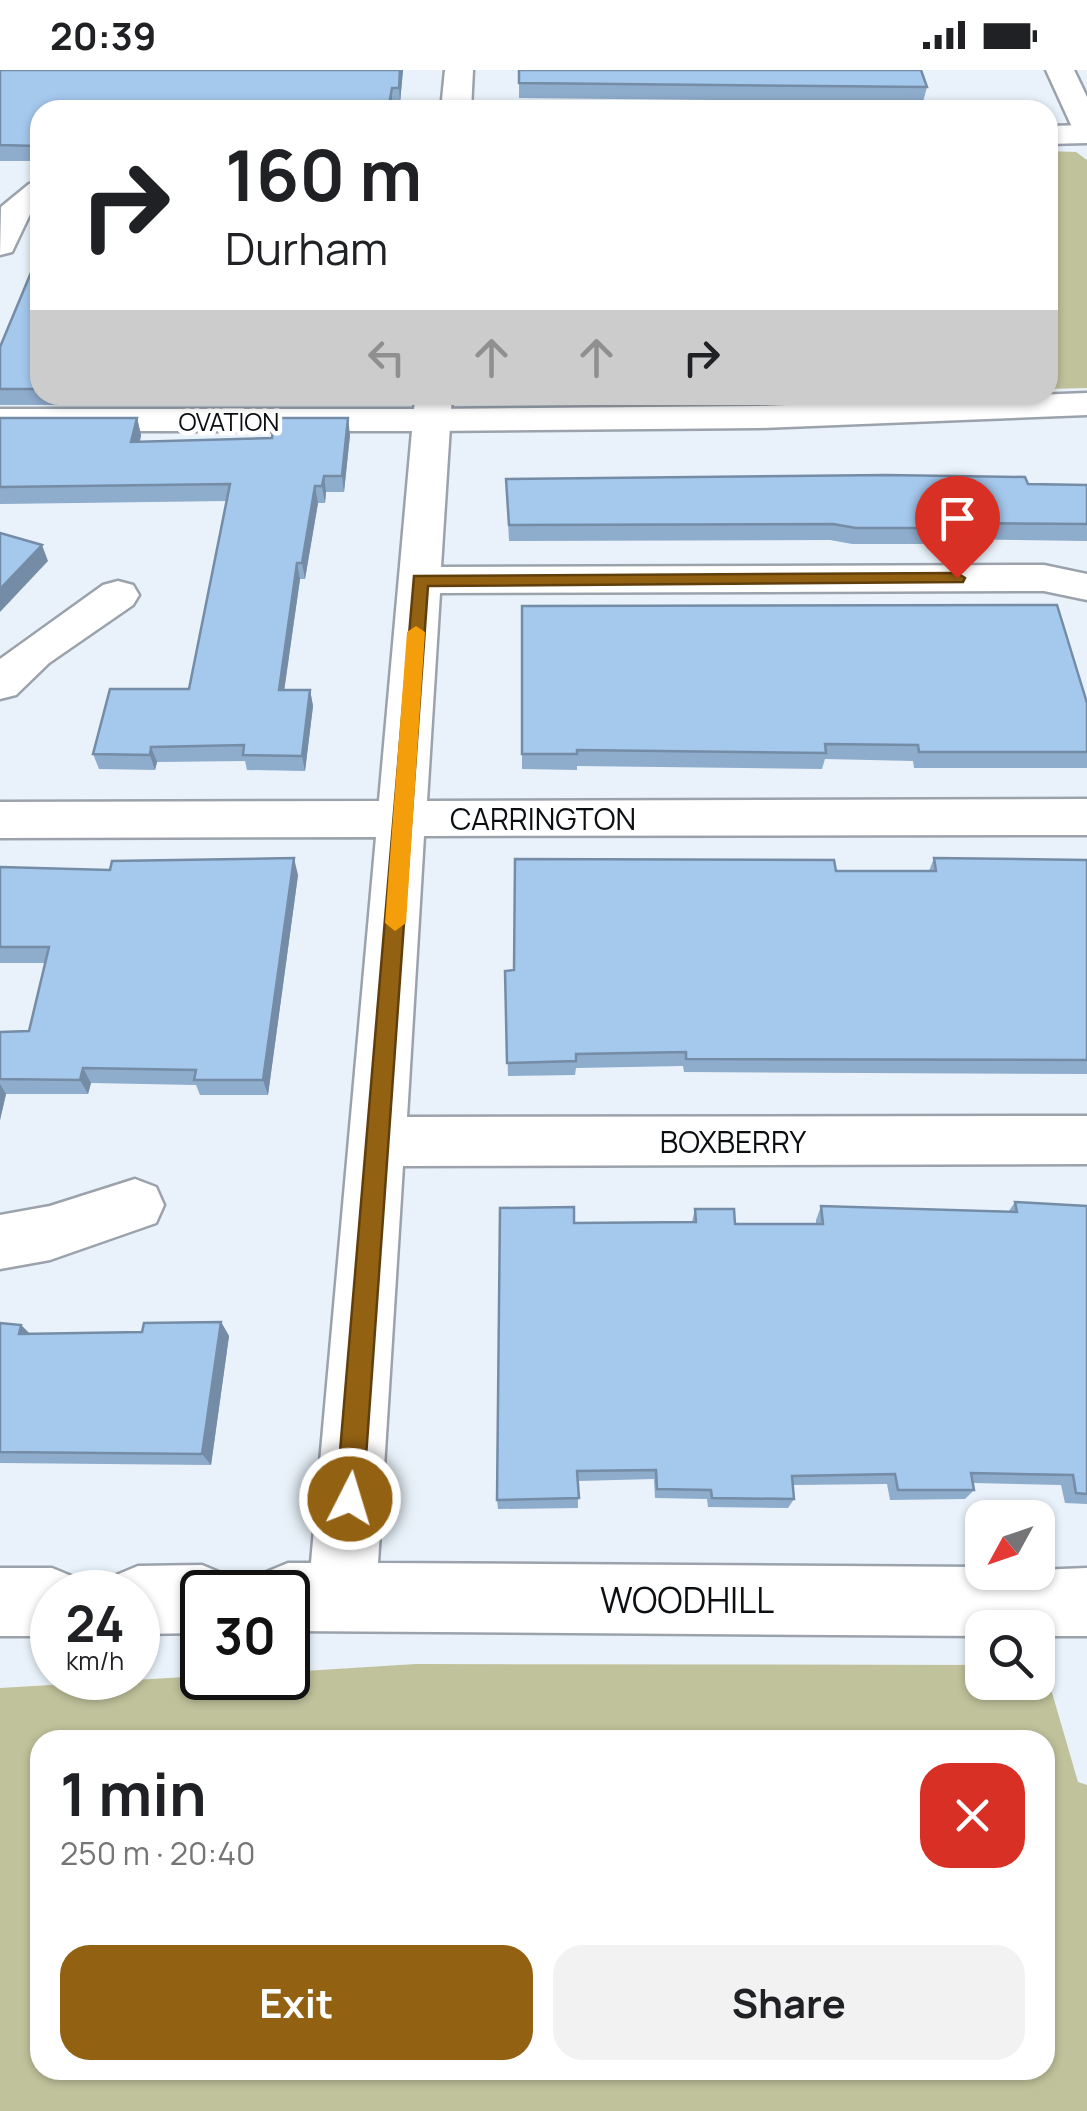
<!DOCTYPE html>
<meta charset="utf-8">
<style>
:root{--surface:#fff;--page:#f2f2f2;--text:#202124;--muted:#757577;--accent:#936112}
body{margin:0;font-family:Manrope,sans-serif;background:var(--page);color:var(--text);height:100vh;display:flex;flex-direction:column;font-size:38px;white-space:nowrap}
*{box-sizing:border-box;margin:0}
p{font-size:32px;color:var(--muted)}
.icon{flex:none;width:55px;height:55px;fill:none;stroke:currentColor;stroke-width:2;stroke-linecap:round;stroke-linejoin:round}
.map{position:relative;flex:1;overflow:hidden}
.panel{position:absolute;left:30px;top:1660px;width:1025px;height:350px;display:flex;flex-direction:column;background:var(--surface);border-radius:30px;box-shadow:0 2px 8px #0004}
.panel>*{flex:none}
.top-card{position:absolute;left:30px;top:30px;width:1028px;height:305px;border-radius:30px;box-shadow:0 2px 8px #0004;background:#fff;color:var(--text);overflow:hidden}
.needle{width:65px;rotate:230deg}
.buttons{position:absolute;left:965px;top:1430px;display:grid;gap:20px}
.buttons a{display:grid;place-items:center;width:90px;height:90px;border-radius:20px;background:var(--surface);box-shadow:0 2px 8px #0004;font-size:50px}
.speed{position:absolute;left:30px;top:1500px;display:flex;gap:20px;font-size:50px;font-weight:700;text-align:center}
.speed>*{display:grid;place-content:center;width:130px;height:130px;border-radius:50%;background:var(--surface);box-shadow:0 2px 8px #0004;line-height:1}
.speed small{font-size:25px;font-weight:400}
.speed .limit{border:5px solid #111;border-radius:15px;background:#fff;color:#111}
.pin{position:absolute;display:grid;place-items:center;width:85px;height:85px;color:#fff;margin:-102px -42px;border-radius:50% 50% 50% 0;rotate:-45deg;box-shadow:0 0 10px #0007}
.pin .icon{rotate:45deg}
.me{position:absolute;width:110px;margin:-55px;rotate:5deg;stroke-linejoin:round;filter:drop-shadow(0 0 8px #0008)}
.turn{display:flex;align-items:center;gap:35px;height:210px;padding:0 30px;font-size:45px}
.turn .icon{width:130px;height:130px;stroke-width:2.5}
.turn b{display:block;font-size:70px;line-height:85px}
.lanes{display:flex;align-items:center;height:95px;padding:0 30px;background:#0003;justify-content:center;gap:50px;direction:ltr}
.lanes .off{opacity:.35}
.round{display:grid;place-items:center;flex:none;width:105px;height:105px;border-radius:30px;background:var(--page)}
.overview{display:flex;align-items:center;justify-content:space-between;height:170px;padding:0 30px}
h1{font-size:60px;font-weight:700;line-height:75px}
.primary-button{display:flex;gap:20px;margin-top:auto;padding:20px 30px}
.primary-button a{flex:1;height:115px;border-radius:30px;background:var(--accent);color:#fff;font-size:40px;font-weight:700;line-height:115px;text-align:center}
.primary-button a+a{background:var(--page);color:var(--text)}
.status{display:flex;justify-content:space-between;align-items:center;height:70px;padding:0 50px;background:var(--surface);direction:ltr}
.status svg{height:28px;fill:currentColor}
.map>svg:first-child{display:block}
.green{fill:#c0c29b;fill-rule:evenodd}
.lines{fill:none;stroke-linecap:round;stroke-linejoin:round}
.street-casing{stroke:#9ba2ab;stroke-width:5}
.secondary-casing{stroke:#9ba2ab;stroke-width:5}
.street{fill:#fff;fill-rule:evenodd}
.secondary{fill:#fff;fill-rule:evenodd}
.wall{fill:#8eaccc}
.shaded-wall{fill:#748ca6}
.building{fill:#a5c8ed;stroke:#748ca6;stroke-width:2.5}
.route{fill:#936112;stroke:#603f0c;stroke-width:2.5}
.slow{fill:#f59e0b}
.labels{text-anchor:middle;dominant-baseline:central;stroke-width:9;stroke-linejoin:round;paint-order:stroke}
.far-street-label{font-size:25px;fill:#0c0f12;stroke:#fff}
.street-label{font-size:30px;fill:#0c0f12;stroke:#fff}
.near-street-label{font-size:35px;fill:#0c0f12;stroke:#fff}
</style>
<div class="status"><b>20:39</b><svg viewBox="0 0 49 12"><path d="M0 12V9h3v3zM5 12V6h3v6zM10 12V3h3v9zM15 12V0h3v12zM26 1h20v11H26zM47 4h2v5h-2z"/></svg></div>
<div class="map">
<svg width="1087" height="2041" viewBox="0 0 1087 2041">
<rect width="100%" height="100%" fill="#e9f2fa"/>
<g class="green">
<path d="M1048,81L1076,82L1087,90V318L1048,319Z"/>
<path d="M416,1594L982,1595V1612H1038V1595H1044L1078,1712L1087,1715V2041H0V1618L202,1606L288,1608V1602ZM1045,1670V2000H40V1670Z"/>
</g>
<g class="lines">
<defs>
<g id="street">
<path d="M445,0H473L471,40H441Z"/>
<path d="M1087,55V73L1048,74V56Z"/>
<path d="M40,112V135L31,142L12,182L0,185L1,137L29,114Z"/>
<path d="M416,325H452L441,497L1044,495L1087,504V530L1044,521L440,523L427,731L1087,729V765L424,766L407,1047L1087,1046V1094L403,1096L378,1493L982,1497V1502L1087,1498V1566H1038V1558H982V1566L288,1561V1522H256L264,1503L288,1493H311L376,767L0,768V732L379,731L412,361H0V339H414Z"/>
<path d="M118,511L133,515L139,525L133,535L49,593L16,625L0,629V589L103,515Z"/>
<path d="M135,1109L156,1117L164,1135L156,1153L50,1190L0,1199V1145L50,1136Z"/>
<path d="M202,1495L226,1505L233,1522H202V1563L138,1564V1522H107L114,1506L138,1496Z"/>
<path d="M0,1498H52L76,1508L82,1522H52V1566H0Z"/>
</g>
<g id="secondary">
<path d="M1046,0H1074L1087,27V66L1072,57Z"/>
<path d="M1087,323V345L759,358L432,361L419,358L413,350L419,342L432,339L759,336Z"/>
</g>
</defs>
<use href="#street" class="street-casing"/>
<use href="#secondary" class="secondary-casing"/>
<use href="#street" class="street"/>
<use href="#secondary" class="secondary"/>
</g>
<g class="wall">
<path d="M0,0H403L400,33L40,40V91H0Z"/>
<path d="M519,0L927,17L923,32L519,28Z"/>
<path d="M40,181V325H151L148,335H0V277Z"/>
<path d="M279,325H353V335H281Z"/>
<path d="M0,348H137L141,365L140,372L350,365L344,422H326L325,433H318L305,509H300L284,620H310L313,636L305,701L247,700L245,691L157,692L155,700L99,699L93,684L189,619L227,431L0,434Z"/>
<path d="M506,409L1087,415V471L945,469L944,474H852L830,470L509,471Z"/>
<path d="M522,536L1087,633V698H914L913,691L825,689L822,699L577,696V700L522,699Z"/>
<path d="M934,788L1087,790V1004L684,1002L683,996L576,998L575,1005L508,1006L505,901L514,900L836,801H929Z"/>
<path d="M0,797L298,805L268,1025H200L196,1015L91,1013L88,1024H6L0,1050V962L29,961L45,893H0Z"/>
<path d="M1015,1132L1087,1136V1434L1065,1433L1061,1415L973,1413L974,1420L965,1429L890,1430L887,1414L792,1415L794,1429L788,1438L708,1437L707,1429L655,1428L654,1409L578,1411V1438L498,1439L497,1430L574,1153L692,1152L695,1139L735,1154H816V1150L821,1136L1009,1141Z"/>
<path d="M221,1252L229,1266L211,1395L0,1393V1253L21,1255L30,1264L142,1262Z"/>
</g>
<g class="shaded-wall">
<path d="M400,0H403L400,33L399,18Z"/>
<path d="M392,18V40H388Z"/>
<path d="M137,348L141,365L136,388L131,372Z"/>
<path d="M348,348L350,365L344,422L342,406Z"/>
<path d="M324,406L326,422L325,433L322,416Z"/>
<path d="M315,416L318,433L305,509L302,493Z"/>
<path d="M42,475L48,491L0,542V519Z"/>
<path d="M297,493L300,509L282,636L279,620Z"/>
<path d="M310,620L313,636L305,701L302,686Z"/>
<path d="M151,677L157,692L155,700L150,685Z"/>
<path d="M294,788L298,805L268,1025L263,1010Z"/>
<path d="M83,998L91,1013L88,1024L80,1010Z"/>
<path d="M0,1014L6,1024L0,1050Z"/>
<path d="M221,1252L229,1266L211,1395L202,1384Z"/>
<path d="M21,1255L34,1268L19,1264Z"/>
</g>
<g class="building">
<path d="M0,0H400L399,18H392L388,40H40V76L0,75Z"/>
<path d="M519,0H921L927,17L519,13Z"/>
<path d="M40,181V319H0V277Z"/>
<path d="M0,348H137L131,372L272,368L274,348H348L342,406H324L322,416H315L302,493H297L279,620H310L302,686L243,685L244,675L151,677L150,685L93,684L110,619H189L230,414L0,417Z"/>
<path d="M886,405L1025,407L1028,414L1087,415V454L947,453L948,458H856L833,454L509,455L506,409Z"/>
<path d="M0,463L42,475L0,519Z"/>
<path d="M1057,535L1087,633V682H919L918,675L825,674L826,683L577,680V684H522V536Z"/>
<path d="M294,788L263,1010H194L196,1000L83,998L80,1010L0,1009V962L29,961L49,877H0V797L110,800L112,791Z"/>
<path d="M934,788L1087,790V990L686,989V982L576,984V991L507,993L505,901L514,900L515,789L834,790L836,801H936Z"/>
<path d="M1015,1132L1087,1136V1424L1076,1423L1073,1405L971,1403L974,1420H898L895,1404L792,1406L794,1429L712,1428L711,1420L657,1419L656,1400L577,1401L579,1428L497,1430L500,1138L574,1137V1153L696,1152L695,1139H734L735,1154H823L821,1136L1017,1142Z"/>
<path d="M221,1252L202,1384L0,1382V1253L21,1255L19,1264L142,1262L144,1253Z"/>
</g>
<path class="route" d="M957,503L965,508L963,512L428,516L363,1429L359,1439L350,1443L340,1439L336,1429L414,506Z"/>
<path class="slow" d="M416,556L425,562L406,853L395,861L385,853L407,562Z"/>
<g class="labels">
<g class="far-street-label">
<text x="229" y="351">OVATION</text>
</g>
<g class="street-label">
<text x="543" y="748">CARRINGTON</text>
<text x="733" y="1071">BOXBERRY</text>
</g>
<g class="near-street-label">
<text x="687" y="1530">WOODHILL</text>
</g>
</g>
</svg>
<div class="buttons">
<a><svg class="needle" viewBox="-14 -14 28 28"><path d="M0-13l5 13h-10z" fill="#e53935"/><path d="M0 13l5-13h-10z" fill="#757577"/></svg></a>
<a><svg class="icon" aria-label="search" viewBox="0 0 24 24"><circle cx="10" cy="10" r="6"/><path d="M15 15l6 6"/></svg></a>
</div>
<div class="speed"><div>24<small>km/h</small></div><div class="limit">30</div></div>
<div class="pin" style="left:957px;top:508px;background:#d93025"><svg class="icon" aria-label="arrive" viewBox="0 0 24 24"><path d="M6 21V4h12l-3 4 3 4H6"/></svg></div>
<svg class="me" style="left:350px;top:1429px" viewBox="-20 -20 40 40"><circle r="17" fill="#936112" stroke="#fff" stroke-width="3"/><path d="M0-11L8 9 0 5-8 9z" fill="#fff"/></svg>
<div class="top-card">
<div class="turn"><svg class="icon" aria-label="right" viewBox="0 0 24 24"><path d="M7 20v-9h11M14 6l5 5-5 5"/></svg><div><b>160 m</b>Durham</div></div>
<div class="lanes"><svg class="icon off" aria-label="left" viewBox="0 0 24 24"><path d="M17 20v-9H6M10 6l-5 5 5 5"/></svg><svg class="icon off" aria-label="ahead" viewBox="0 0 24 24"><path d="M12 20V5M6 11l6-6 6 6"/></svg><svg class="icon off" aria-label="ahead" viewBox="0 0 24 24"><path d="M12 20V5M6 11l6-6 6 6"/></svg><svg class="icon" aria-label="right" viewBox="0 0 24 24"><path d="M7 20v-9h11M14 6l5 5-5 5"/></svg></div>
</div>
<section class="panel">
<div class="overview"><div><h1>1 min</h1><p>250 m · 20:40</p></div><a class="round" style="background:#d93025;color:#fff"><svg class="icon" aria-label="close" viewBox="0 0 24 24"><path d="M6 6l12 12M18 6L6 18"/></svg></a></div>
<div class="primary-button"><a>Exit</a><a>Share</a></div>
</section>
</div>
